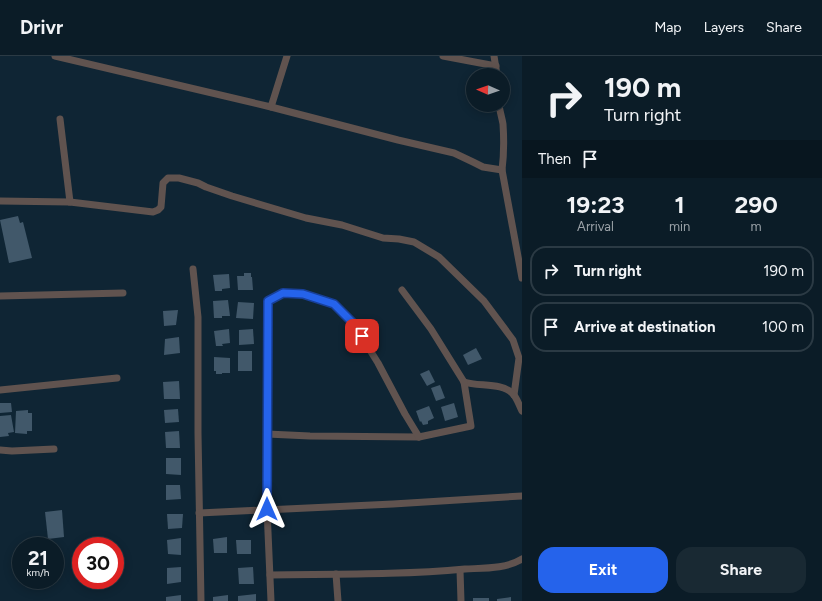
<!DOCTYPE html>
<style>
:root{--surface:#0b1c27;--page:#192933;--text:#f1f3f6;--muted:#9aa1a7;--line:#2b3a44;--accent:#2563eb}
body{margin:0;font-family:Figtree,sans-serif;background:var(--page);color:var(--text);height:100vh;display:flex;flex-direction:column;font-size:15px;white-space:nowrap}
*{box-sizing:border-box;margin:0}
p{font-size:13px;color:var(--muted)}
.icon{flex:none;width:22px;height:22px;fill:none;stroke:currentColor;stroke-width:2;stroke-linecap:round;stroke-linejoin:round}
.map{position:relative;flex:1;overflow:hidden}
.drawer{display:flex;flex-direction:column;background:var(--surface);width:300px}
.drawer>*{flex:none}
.top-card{background:#0b1c27;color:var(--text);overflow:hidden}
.needle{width:26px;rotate:272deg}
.tools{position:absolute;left:466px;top:12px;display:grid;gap:8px}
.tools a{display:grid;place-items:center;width:44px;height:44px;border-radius:50%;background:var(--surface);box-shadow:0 2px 10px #0003,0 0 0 1px var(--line);font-size:20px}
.speed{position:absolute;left:12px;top:481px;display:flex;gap:8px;font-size:20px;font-weight:700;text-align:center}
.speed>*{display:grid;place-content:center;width:52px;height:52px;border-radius:50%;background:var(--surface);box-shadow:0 2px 10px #0003,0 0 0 1px var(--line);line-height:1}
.speed small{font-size:10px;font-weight:400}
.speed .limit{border:6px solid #d22;background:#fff;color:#111}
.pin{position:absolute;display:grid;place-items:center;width:34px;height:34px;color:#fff;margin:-17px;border-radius:8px;box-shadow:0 2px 6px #0006}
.me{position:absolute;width:44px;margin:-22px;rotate:0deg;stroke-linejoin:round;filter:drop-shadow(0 0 3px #0008)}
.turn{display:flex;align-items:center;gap:14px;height:84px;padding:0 16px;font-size:18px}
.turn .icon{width:52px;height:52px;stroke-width:2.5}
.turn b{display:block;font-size:28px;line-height:34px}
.then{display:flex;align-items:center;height:38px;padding:0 16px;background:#0003;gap:8px;font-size:15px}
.eta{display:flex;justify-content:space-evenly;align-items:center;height:68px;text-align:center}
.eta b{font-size:24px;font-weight:700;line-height:28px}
.cta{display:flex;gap:8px;margin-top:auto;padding:8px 16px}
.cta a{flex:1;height:46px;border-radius:16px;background:var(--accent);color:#fff;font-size:16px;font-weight:700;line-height:46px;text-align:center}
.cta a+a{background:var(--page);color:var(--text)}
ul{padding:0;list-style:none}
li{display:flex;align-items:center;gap:12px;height:50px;margin:0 8px 6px;padding:0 8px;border:2px solid var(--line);border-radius:16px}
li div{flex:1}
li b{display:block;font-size:15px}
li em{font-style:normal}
header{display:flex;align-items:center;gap:24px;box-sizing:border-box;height:56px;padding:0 20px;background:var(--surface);border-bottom:1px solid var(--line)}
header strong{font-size:19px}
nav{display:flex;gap:22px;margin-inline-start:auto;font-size:14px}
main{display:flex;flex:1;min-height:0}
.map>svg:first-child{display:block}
.building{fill:#41586a}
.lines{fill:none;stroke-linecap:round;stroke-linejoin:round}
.street{stroke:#60534f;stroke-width:7}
.route-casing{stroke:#184099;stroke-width:10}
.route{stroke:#2563eb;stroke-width:7}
</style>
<header>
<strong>Drivr</strong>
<nav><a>Map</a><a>Layers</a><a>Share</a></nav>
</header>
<main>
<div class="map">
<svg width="522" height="545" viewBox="0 0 522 545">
<rect width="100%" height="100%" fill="#0f2534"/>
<g class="building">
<path d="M18,160L20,167L23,166L32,202L9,207L0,164Z"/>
<path d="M244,217H251V221H252L253,234H238L237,220H244Z"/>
<path d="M229,218L230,232L222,233V235H215L213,219Z"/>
<path d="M228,244L230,260H222V262H214L213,245Z"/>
<path d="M238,246L254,247L253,263L236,262Z"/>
<path d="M178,254L176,269L164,270L163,255Z"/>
<path d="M229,273L230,287L222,288L223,290H216L214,275Z"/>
<path d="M253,273L254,288L239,289V274Z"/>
<path d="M179,281L180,297L164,299L165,283Z"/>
<path d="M476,292L482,303L468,309L463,299Z"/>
<rect x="238" y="295" width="14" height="20"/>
<path d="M214,301L230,302V317H222V318H216V315H214Z"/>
<path d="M429,314L435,326L427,330L420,318Z"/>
<path d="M179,325L180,343H164L163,326Z"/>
<path d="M440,329L445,342L436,345L431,332Z"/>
<path d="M0,347H11L12,356L0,357Z"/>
<path d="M454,347L458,361L445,365L441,351Z"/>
<path d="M429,350L434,362L428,365V368L423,369L421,365L420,366L416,355Z"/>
<path d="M178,353L179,366L165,367L164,354Z"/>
<path d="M28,354V357H32V375H27V378L15,377L16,355Z"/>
<path d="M11,359L14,376L8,377L9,380L0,381V360Z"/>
<path d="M179,375L180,392H166L165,376Z"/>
<path d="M166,402H181V419L166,418Z"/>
<path d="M166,429H180L181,443L166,444Z"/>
<path d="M62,454L64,481L48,483L45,456Z"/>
<path d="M167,458H183L182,472L168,473Z"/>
<path d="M227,481V497H214L213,483Z"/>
<path d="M181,482V499L168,498L167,484Z"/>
<path d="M236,484H251V498H237Z"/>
<path d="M181,511V526L167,528V512Z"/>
<path d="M253,511L254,528H239L238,512Z"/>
<path d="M256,538V545H238V540Z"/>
<path d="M181,539V545H166V541Z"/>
<path d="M228,539V545H213V541Z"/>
<path d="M511,541V545H497V543Z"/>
<rect x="473" y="542" width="16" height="3"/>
</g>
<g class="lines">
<g class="street">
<path d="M55,0L271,51L398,84L454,97L473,106L483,111L502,114"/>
<path d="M443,0L496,10"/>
<path d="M494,0L497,19"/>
<path d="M499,49C500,56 502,62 503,68C504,83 504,99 502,114L522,222"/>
<path d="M271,51L287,0"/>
<path d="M60,63L70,146"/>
<path d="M0,145L70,146L153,156L158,154L161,151L163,127L168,122H179L198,127L206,131L232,140L306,162L342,169L383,182L399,183L414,186L439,201L484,245L513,284L519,302L514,339"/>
<path d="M193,213L198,261V377L201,545"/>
<path d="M0,240L123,237"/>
<path d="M464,326C479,331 502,326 513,338C517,342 519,349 522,355"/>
<path d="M0,334L117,322"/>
<path d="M267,378L310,380L419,381L471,370L464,326L431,273L402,234"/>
<path d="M0,394L12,395L54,393"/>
<path d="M199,457L393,448L522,440"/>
<path d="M460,514L461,545"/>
<path d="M336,518L338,545"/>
<path d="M270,519C335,518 400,519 465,513C484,512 506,513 522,503"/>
<path d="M271,545L267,453L268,245L283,237L303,238L334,248L353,267L378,307L405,358L419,381"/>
</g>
</g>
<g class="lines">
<defs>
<path id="route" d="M267,453L268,245L283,237L303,238L334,248L353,267L362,280"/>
</defs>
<use href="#route" class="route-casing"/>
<use href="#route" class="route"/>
</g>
</svg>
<div class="tools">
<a><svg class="needle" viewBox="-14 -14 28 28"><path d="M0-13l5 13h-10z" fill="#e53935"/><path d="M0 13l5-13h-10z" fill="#9aa1a7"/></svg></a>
</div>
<div class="speed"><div>21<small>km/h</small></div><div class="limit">30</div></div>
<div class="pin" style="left:362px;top:280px;background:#d93025"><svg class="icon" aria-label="arrive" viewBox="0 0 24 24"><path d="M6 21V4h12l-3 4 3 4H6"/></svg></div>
<svg class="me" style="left:267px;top:453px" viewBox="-20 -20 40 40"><path d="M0-17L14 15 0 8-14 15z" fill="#2563eb" stroke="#fff" stroke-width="4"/></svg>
</div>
<section class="drawer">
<div class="top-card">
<div class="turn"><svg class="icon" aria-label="right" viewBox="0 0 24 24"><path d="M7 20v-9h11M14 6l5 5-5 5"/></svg><div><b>190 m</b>Turn right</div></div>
<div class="then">Then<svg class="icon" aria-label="arrive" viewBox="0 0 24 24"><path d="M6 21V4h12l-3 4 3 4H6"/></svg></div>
</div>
<div class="eta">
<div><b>19:23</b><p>Arrival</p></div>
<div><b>1</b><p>min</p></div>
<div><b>290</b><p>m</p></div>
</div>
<ul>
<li><svg class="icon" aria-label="right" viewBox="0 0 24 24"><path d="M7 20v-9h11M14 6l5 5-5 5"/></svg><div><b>Turn right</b></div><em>190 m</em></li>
<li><svg class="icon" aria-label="arrive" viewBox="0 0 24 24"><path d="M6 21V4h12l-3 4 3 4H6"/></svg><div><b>Arrive at destination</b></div><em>100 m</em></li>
</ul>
<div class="cta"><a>Exit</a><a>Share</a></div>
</section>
</main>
